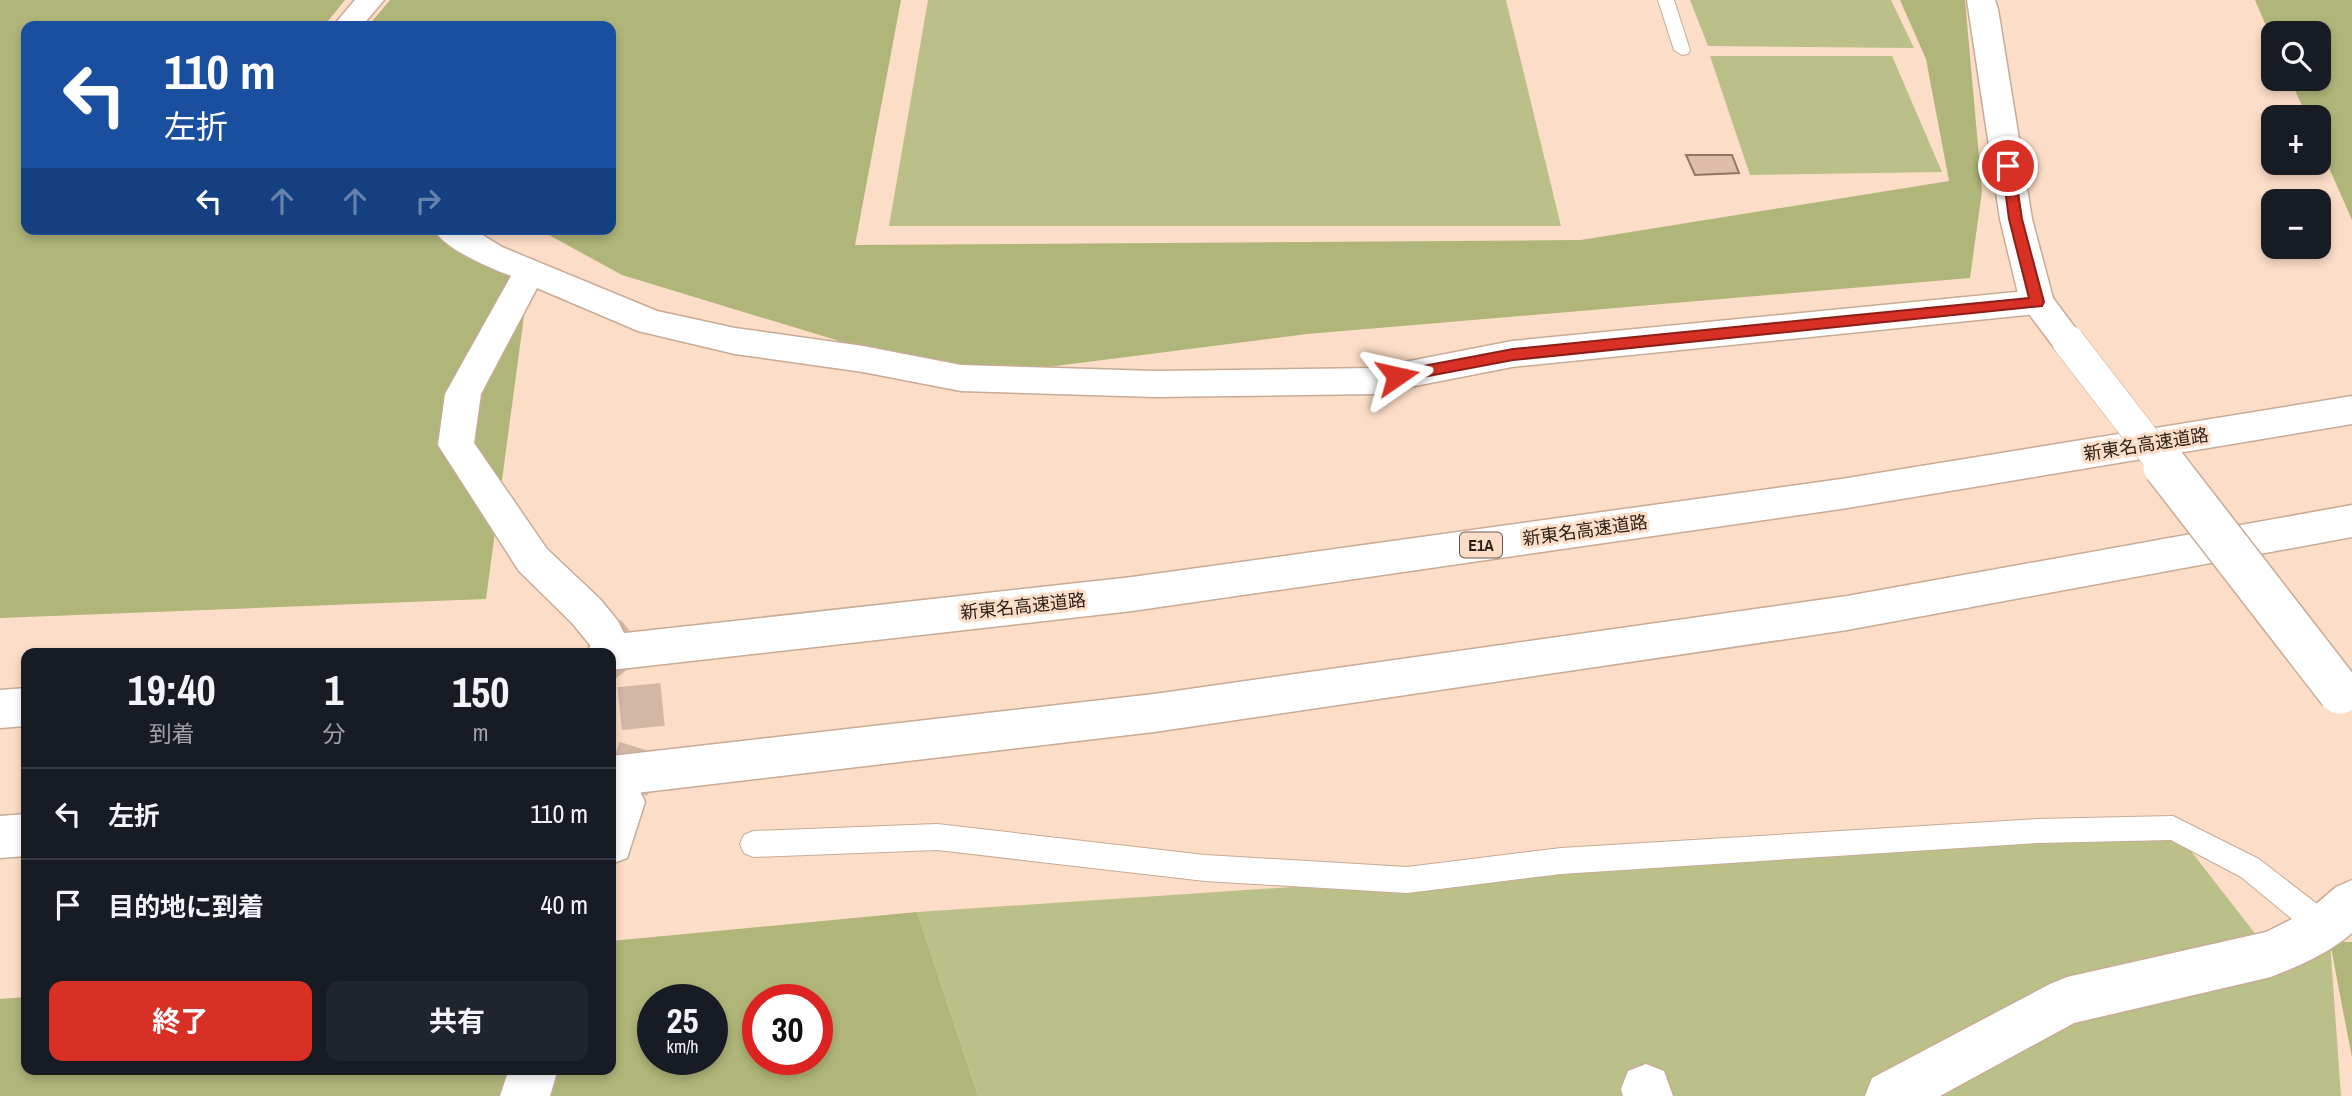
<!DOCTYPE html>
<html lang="ja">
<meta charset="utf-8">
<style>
:root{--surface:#171b24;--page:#20242c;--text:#f1f3f6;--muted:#9ea1a6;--line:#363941;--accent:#d93025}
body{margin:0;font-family:"Archivo Narrow","Noto Sans JP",sans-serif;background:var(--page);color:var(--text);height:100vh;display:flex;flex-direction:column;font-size:26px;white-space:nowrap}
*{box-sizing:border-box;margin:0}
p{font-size:23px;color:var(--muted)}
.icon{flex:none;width:38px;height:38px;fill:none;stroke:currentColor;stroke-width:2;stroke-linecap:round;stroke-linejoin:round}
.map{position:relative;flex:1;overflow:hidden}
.details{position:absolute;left:21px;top:648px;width:595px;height:427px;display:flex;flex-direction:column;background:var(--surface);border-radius:14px;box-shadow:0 4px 10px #0003}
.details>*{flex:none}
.top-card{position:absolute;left:21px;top:21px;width:595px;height:214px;border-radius:14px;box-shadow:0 4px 10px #0003;background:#1a4fa0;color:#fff;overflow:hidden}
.tools{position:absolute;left:2261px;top:21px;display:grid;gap:14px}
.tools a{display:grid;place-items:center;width:70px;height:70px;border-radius:14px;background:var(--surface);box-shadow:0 4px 10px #0003;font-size:35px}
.speed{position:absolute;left:637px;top:984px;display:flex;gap:14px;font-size:35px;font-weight:700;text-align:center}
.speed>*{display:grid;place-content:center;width:91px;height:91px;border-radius:50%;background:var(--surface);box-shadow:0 4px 10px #0003;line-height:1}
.speed small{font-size:18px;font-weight:400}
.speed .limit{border:10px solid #d22;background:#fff;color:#111}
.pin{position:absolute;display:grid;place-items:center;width:60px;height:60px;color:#fff;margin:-30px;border:4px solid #fff;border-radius:50%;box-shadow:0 2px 7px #0007}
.me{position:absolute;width:77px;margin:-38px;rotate:79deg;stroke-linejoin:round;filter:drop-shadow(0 0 5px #0008)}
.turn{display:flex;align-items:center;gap:24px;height:147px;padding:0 28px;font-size:32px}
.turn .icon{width:91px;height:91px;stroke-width:2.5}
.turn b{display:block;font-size:49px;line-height:60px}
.lanes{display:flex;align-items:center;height:66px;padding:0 28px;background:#0003;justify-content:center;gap:35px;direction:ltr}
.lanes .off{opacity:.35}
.eta{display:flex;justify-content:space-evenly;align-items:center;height:119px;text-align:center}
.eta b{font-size:42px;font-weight:700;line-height:49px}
.primary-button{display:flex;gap:14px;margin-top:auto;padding:14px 28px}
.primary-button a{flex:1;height:80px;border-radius:14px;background:var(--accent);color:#fff;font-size:28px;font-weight:700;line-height:80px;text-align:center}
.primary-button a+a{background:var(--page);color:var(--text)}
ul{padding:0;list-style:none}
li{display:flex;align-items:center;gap:21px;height:91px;padding:0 28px;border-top:2px solid var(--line)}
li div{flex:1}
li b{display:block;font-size:26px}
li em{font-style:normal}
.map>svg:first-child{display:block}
.green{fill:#bbc089}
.forest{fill:#b0b579;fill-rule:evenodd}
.building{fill:#debeaa;stroke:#937564;stroke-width:2}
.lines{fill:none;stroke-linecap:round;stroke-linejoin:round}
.street-tunnel{stroke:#d2b7a4;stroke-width:43;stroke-dasharray:43 21;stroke-linecap:butt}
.lane-casing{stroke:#c8ab95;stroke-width:2}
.street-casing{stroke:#c8ab95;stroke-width:3}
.secondary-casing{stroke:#c8ab95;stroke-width:3}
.highway-casing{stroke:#c8ab95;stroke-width:3}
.lane{fill:#fff;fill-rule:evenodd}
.street{fill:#fff;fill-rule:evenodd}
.secondary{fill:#fff;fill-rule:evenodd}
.highway{fill:#fff;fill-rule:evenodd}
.secondary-bridge-far1-casing{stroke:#c8ab95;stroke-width:33;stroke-linecap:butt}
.secondary-bridge-casing{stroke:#c8ab95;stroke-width:46;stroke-linecap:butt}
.secondary-bridge-far1{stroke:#fff;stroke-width:32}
.secondary-bridge{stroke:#fff;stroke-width:43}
.route{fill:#d93025;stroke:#8d1f18;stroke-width:2}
.labels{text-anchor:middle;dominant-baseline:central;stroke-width:6;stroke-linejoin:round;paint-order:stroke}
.shield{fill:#fcddc7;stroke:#69584c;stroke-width:2}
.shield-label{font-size:16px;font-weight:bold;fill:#2a1f17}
.street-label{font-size:18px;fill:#2a1f17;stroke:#fcddc7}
</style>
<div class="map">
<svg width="2352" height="1096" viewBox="0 0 2352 1096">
<rect width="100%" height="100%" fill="#fcddc7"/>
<g class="green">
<path d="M928,0H1506L1561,226H889Z"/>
<path d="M1690,0H1891L1914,48L1708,46Z"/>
<path d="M1892,56L1942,172L1750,175L1710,56Z"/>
<path d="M2173,828L2271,954L2330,942L2341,1096H978L917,912Z"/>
</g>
<g class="forest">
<path d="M0,0H345L324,26H26V229H462L530,271L486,599L0,618Z"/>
<path d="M390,0H901L855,245L1581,240L1949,181L1926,59L1900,0H1965L1982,191L1970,278L1307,334L961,378L622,275L538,229H611V26H368Z"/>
<path d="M2255,0H2352V220L2319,145V117H2307L2290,79H2319V33H2273V42Z"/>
<path d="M917,912L978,1096H0V999L26,997V1069H611V941ZM653,999H712V1059H653ZM758,999H817V1059H758Z"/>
<path d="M2330,942H2352V1058Z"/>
</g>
<path class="building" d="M1686,155H1732L1739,173L1695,175Z"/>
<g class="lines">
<path class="street-tunnel" d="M604,633L638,676L644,735L623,802"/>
<defs>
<g id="lane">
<path d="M1658,0H1674L1690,50L1688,54L1682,55L1674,50Z"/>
<path d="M2173,816L2259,859L2334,917L2338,927L2334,937L2324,941L2314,937L2241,877L2171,840L2037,843L1561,874L1407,893L1205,881L937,850L753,857L744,853L740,844L744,835L753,831L937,824L1205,855L1407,867L1561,848L2037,819Z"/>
</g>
<g id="street">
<path d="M355,0H384L362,26H333Z"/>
<path d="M433,229H473L502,247L657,311L735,328L863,346L961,365L1155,371L1374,368L1512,341L2037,290L2049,293L2054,302L2049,311L2037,314L1512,367L1374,394L1155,397L961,391L863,372L735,354L638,331L537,288L481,394L474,443L547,549L600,599L618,621L624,633L618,645L604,650L590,645L572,623L519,571L438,445L445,394L511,276C488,267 446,250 433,229Z"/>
<path d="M623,781L638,787L645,802L627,858L611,864V786Z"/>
<path d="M1646,1064L1664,1071L1673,1096H1623L1621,1089L1628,1071Z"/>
<path d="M509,1069H558L550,1096H500Z"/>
</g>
<g id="secondary">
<path d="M1967,0H1995L1998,9L2032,219L2053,298L2085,341L2080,350L2068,354L2056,350L2020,302L2000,219Z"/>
<path d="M2352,880V933C2329,953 2299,966 2271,977L2074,1023L1940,1096H1865L1872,1078L2050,984L2067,977L2266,932L2308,911L2336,887Z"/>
</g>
<g id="highway">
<path d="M2352,396V424L1841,509L1132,611L611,670V653H587L593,640L607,635L1132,577L1841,479Z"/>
<path d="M2352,505V537L1847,630L1154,732L611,796V756L1154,694L1847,596Z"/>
<path d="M26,688V726L0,728V690Z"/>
<path d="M26,814V856L0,858V816Z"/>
</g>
</defs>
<use href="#lane" class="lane-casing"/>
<use href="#street" class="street-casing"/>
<use href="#secondary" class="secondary-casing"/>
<use href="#highway" class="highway-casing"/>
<use href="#lane" class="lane"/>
<use href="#street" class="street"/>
<use href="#secondary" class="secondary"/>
<use href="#highway" class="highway"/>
<defs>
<path id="secondary-bridge-far1" d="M2068,341L2166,468"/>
<path id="secondary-bridge" d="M2165,466L2340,692"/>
</defs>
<use href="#secondary-bridge-far1" class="secondary-bridge-far1-casing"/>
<use href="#secondary-bridge" class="secondary-bridge-casing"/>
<use href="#secondary-bridge-far1" class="secondary-bridge-far1"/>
<use href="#secondary-bridge" class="secondary-bridge"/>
</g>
<path class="route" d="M2008,161L2014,166L2022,219L2044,302L2042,306L1513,360L1397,382L1390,376L1397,371L1513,349L2029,298L2009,219L2002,166Z"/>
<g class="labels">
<rect class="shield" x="1460" y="532.5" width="42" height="25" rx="5"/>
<g class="shield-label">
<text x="1481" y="545">E1A</text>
</g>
<g class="street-label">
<text transform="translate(2146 444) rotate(-9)">新東名高速道路</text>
<text transform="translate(1585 530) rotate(-8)">新東名高速道路</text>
<text transform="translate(1023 606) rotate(-6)">新東名高速道路</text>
</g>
</g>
</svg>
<div class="tools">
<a><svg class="icon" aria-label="search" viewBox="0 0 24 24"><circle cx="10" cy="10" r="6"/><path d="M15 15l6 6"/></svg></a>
<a>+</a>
<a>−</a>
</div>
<div class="speed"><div>25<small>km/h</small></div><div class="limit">30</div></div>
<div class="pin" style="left:2008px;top:166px;background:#d93025"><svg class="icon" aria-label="arrive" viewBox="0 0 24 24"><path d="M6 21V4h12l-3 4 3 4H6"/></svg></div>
<svg class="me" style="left:1397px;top:376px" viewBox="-20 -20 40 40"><path d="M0-17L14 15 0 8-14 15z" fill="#d93025" stroke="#fff" stroke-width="4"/></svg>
<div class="top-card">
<div class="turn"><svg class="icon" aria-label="left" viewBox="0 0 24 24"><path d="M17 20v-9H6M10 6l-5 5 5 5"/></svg><div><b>110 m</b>左折</div></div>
<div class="lanes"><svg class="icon" aria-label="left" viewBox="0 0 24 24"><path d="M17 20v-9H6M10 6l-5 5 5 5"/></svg><svg class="icon off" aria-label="ahead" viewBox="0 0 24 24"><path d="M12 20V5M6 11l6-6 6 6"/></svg><svg class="icon off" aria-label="ahead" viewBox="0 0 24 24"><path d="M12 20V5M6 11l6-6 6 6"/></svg><svg class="icon off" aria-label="right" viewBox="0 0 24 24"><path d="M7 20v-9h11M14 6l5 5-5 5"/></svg></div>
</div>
<section class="details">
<div class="eta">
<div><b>19:40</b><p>到着</p></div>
<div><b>1</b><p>分</p></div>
<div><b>150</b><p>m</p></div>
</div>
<ul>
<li><svg class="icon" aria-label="left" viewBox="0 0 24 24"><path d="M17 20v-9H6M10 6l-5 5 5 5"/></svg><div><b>左折</b></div><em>110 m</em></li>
<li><svg class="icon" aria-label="arrive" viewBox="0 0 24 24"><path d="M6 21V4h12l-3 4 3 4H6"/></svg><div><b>目的地に到着</b></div><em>40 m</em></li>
</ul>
<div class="primary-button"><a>終了</a><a>共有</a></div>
</section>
</div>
